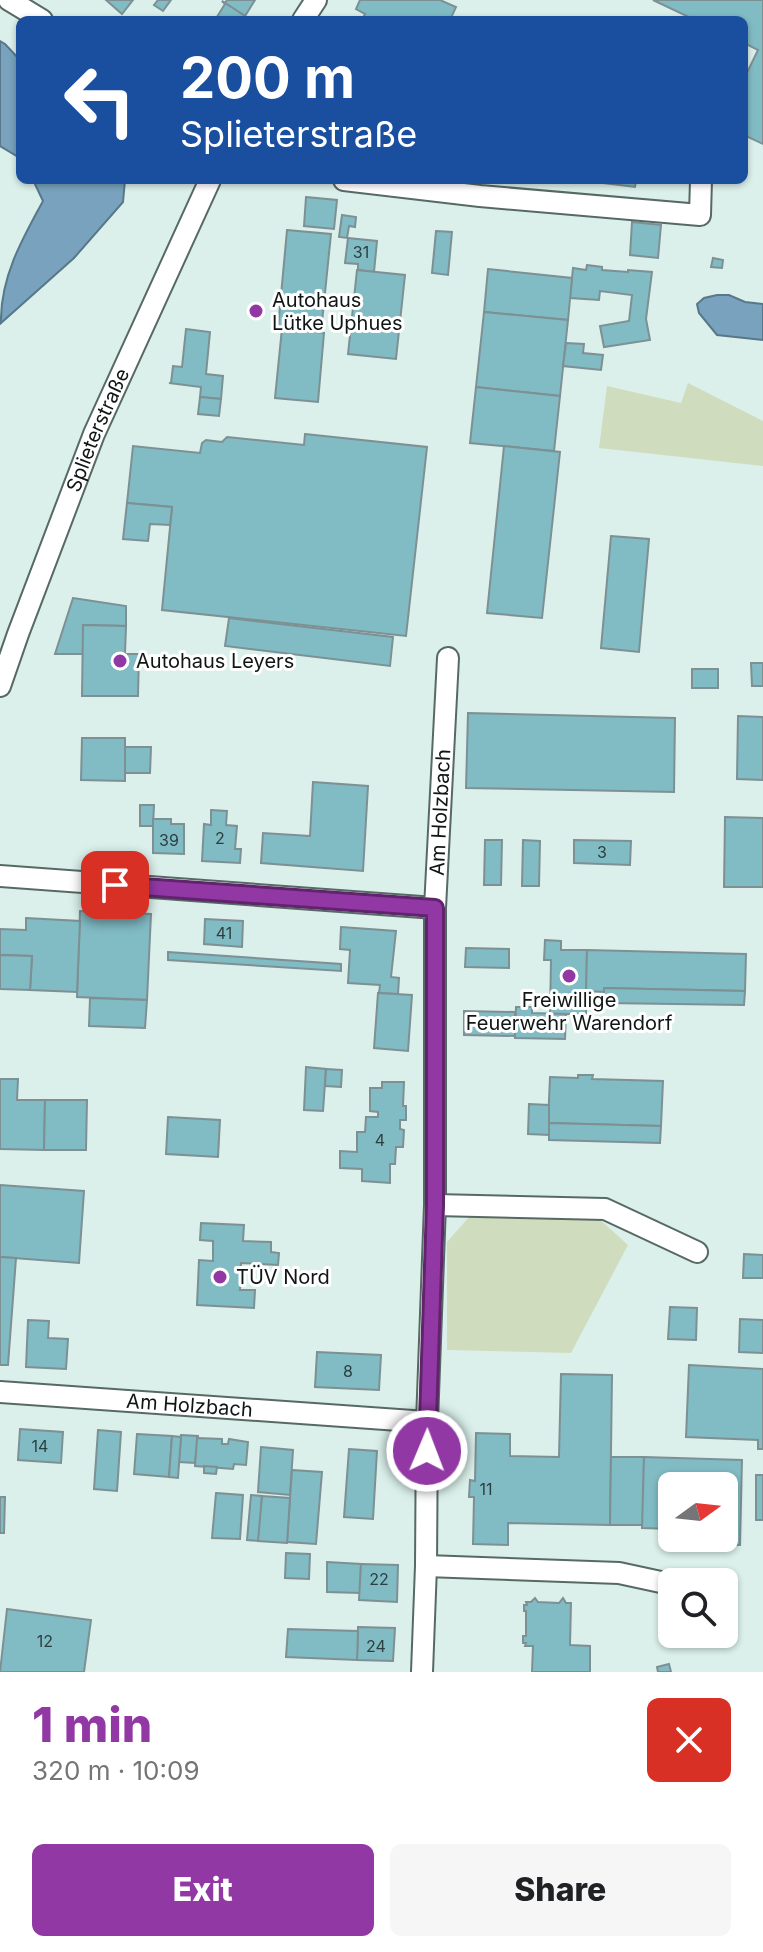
<!DOCTYPE html>
<meta charset="utf-8">
<style>
:root{--surface:#fff;--page:#f6f6f6;--text:#202124;--muted:#757577;--accent:#9238a4}
body{margin:0;font-family:Inter,sans-serif;background:var(--page);color:var(--text);height:100vh;display:flex;flex-direction:column;font-size:30px;white-space:nowrap}
*{box-sizing:border-box;margin:0}
p{font-size:26px;color:var(--muted)}
.icon{flex:none;width:44px;height:44px;fill:none;stroke:currentColor;stroke-width:2;stroke-linecap:round;stroke-linejoin:round}
.map{position:relative;height:1672px;overflow:hidden}
.details{display:flex;flex-direction:column;background:var(--surface);flex:1}
.details>*{flex:none}
.top-card{position:absolute;left:16px;top:16px;width:732px;height:168px;border-radius:12px;box-shadow:0 2px 6px #0004;background:#1a4fa0;color:#fff;overflow:hidden}
.needle{width:52px;rotate:75deg}
.fabs{position:absolute;left:658px;top:1472px;display:grid;gap:16px}
.fabs a{display:grid;place-items:center;width:80px;height:80px;border-radius:12px;background:var(--surface);box-shadow:0 2px 6px #0004;font-size:40px}
.pin{position:absolute;display:grid;place-items:center;width:68px;height:68px;color:#fff;margin:-34px;border-radius:16px;box-shadow:0 4px 12px #0006}
.me{position:absolute;width:88px;margin:-44px;rotate:1deg;stroke-linejoin:round;filter:drop-shadow(0 0 6px #0008)}
.turn{display:flex;align-items:center;gap:28px;height:168px;padding:0 32px;font-size:36px}
.turn .icon{width:104px;height:104px;stroke-width:2.5}
.turn b{display:block;font-size:56px;line-height:68px}
.round{display:grid;place-items:center;flex:none;width:84px;height:84px;border-radius:12px;background:var(--page)}
.head{display:flex;align-items:center;justify-content:space-between;height:136px;padding:0 32px}
h1{font-size:48px;font-weight:800;line-height:60px;color:var(--accent)}
.cta{display:flex;gap:16px;margin-top:auto;padding:16px 32px}
.cta a{flex:1;height:92px;border-radius:12px;background:var(--accent);color:#fff;font-size:32px;font-weight:800;line-height:92px;text-align:center}
.cta a+a{background:var(--page);color:var(--text)}
.map>svg:first-child{display:block}
.green{fill:#d0dcbe}
.water{fill:#78a2bd;stroke:#58788a;stroke-width:2}
.building{fill:#81bbc4;stroke:#7d9094;stroke-width:2}
.lines{fill:none;stroke-linecap:round;stroke-linejoin:round}
.minor-casing{stroke:#576965;stroke-width:24}
.minor{stroke:#fff;stroke-width:20}
.route-casing{stroke:#5f246b;stroke-width:20}
.route{stroke:#9238a4;stroke-width:14}
.poi-dot{fill:#9238a4;stroke:#fff;stroke-width:3}
.labels{text-anchor:middle;dominant-baseline:central;stroke-width:6;stroke-linejoin:round;paint-order:stroke}
.number-label{font-size:16px;fill:#2c3f40}
.poi-label{font-size:20px;fill:#0f1614;stroke:#fff;text-anchor:start}
.street-label{font-size:20px;fill:#0f1614;stroke:#fff}
</style>
<div class="map">
<svg width="763" height="1672" viewBox="0 0 763 1672">
<rect width="100%" height="100%" fill="#dbf0eb"/>
<g class="green">
<path d="M688,383L763,421V466L599,448L607,386L681,403Z"/>
<path d="M470,1216L597,1217L628,1245L571,1353L447,1350V1242Z"/>
</g>
<g class="water">
<path d="M0,41L5,44L20,60V158L0,146Z"/>
<path d="M33,180H125L123,202L74,258L1,323C0,278 22,239 43,201Z"/>
<path d="M717,295H729L745,302L763,304V340L717,335L699,313L697,304L704,298Z"/>
</g>
<g class="building">
<path d="M106,0H133L122,14Z"/>
<path d="M158,0H171L163,11L154,5Z"/>
<path d="M227,0H255L245,16L222,1L225,3Z"/>
<path d="M360,0H440L456,7L450,20H362L365,14L356,9Z"/>
<path d="M653,0H763V144L744,135V79L758,50L744,43V20H695Z"/>
<path d="M222,1L245,16L242,20H215L211,18L215,20L225,4Z"/>
<path d="M578,180H636L635,187Z"/>
<path d="M306,197L337,200L334,229L304,226Z"/>
<path d="M342,215L356,217L355,227L349,226L347,238L339,237Z"/>
<path d="M632,222L661,225L658,258L630,255Z"/>
<path d="M287,230L331,234L321,332L278,328Z"/>
<path d="M436,231L452,232L448,275L432,273Z"/>
<path d="M348,238L377,241L374,272L358,270V264L345,263Z"/>
<path d="M713,258L723,260L722,268L711,267Z"/>
<path d="M587,265L602,267V270L628,272V270L652,272L646,319L650,340L604,347L600,326L629,321L632,295L600,291L599,300L570,298L573,268L586,270Z"/>
<path d="M488,269L572,278L568,320L484,312Z"/>
<path d="M357,270L405,275L396,359L348,354Z"/>
<path d="M484,312L568,320L560,396L476,387Z"/>
<path d="M282,328L324,333L318,402L275,398Z"/>
<path d="M186,329L210,332L206,374L223,376L221,399L200,397L201,387L169,383H171L173,366L182,367Z"/>
<path d="M566,343L584,344L583,353L603,355L601,370L563,366Z"/>
<path d="M476,387L560,396L554,451L470,443Z"/>
<path d="M200,397L221,399L219,416L198,414Z"/>
<path d="M305,434L427,447L406,636L162,610L172,507L127,503L133,446L200,453L202,443L206,440L222,442L227,437L304,445Z"/>
<path d="M504,446L560,452L542,618L487,613Z"/>
<path d="M127,503L172,507L170,525L150,524L148,541L123,539Z"/>
<path d="M611,536L649,539L639,652L601,648Z"/>
<path d="M73,598L126,606V626L83,625V654H55Z"/>
<path d="M229,618L393,637L390,666L225,646Z"/>
<path d="M83,625L126,626L125,654H139L138,696H82Z"/>
<path d="M751,663H763V686H752Z"/>
<rect x="692" y="669" width="26" height="19"/>
<path d="M468,713L675,718L674,792L466,788Z"/>
<path d="M738,716L763,717V780L737,779Z"/>
<path d="M82,738H125V781L81,780Z"/>
<path d="M125,747H151L150,773H125Z"/>
<path d="M313,782L368,786L363,871L261,863L263,833L310,836Z"/>
<path d="M140,805H154L153,826H140Z"/>
<path d="M211,810L227,811L226,825L237,826L235,849H241L240,863L202,861L204,824L211,825Z"/>
<path d="M725,817L763,818V887H724Z"/>
<path d="M153,819H171V824H184V854L153,853Z"/>
<path d="M485,840H502L501,885H484Z"/>
<path d="M523,840L540,841L539,886H522Z"/>
<path d="M574,840L631,841L630,865L574,863Z"/>
<path d="M80,911L151,914L147,1000L77,997Z"/>
<path d="M26,918L80,921L77,992L30,990L32,956L0,955V929L26,930Z"/>
<path d="M205,919L243,921L242,947L204,944Z"/>
<path d="M341,927L396,931L391,977L399,978L398,994L379,993L380,985L348,983L350,950L340,949Z"/>
<path d="M545,940L561,941V950H587L586,1014H550L551,960H544Z"/>
<path d="M466,948L509,949V968L465,967Z"/>
<path d="M587,950L746,954L745,991L604,988V992L586,991Z"/>
<path d="M168,952L341,964V971L168,960Z"/>
<path d="M0,955L32,956L30,990L0,989Z"/>
<path d="M604,988L745,991L744,1005L604,1003Z"/>
<path d="M378,993L412,995L408,1051L374,1048Z"/>
<path d="M90,998L147,1000L145,1028L89,1026Z"/>
<path d="M516,1007H532V1013L566,1014L565,1039L515,1038Z"/>
<path d="M464,1011L515,1012V1036L464,1035Z"/>
<path d="M306,1067L326,1069L323,1111L304,1110Z"/>
<path d="M326,1069L342,1070L341,1087L325,1086Z"/>
<path d="M578,1075H593L592,1079L663,1081L661,1126L548,1123L550,1077L578,1078Z"/>
<path d="M0,1079H18L17,1100H45L44,1150L0,1149Z"/>
<path d="M382,1082H404L403,1106H406V1120H400V1129L404,1130L403,1147H396L395,1164H390V1183L362,1181V1169L340,1168V1151L357,1152V1132H365L366,1117H378V1112L370,1111V1088H382Z"/>
<path d="M45,1100H87L86,1150H44Z"/>
<path d="M529,1104L549,1105V1135L528,1134Z"/>
<path d="M168,1117L220,1120L218,1157L166,1154Z"/>
<path d="M549,1123L661,1126L660,1143L549,1140Z"/>
<path d="M0,1185L84,1191L79,1263L0,1257Z"/>
<path d="M201,1223L244,1225L243,1241L271,1242V1252L279,1253L278,1265L241,1263L240,1290H255L254,1308L197,1305L199,1260L213,1261V1241L200,1240Z"/>
<path d="M744,1254L763,1255V1278H743Z"/>
<path d="M0,1257L16,1258L8,1365H0Z"/>
<path d="M670,1307L697,1308L696,1340L668,1339Z"/>
<path d="M740,1319L763,1320V1353L739,1352Z"/>
<path d="M28,1320L49,1321L48,1338L68,1339L66,1369L26,1367Z"/>
<path d="M317,1352L381,1355L379,1390L315,1387Z"/>
<path d="M689,1365L763,1369V1449H758V1440L686,1437Z"/>
<path d="M561,1374L612,1375L610,1525L508,1523V1545L473,1544L474,1497H469L470,1480L475,1481L476,1433L510,1434V1456L559,1457Z"/>
<path d="M20,1429L63,1432L61,1463L18,1460Z"/>
<path d="M98,1430L121,1432L117,1491L94,1489Z"/>
<path d="M137,1434L172,1436L169,1477L134,1474Z"/>
<path d="M181,1435L198,1436L195,1463L179,1462Z"/>
<path d="M172,1436L181,1437L178,1478L169,1477Z"/>
<path d="M197,1438L222,1439V1444H228L229,1439L248,1442L246,1465L234,1464L233,1469L195,1466Z"/>
<path d="M261,1447L293,1450L290,1495L258,1492Z"/>
<path d="M349,1449L377,1451L373,1519L344,1517Z"/>
<path d="M611,1457H644L643,1525H610Z"/>
<path d="M644,1457L742,1460L740,1545L711,1544V1538H724V1486H672V1529L642,1528Z"/>
<path d="M204,1466L217,1467L216,1474L204,1473Z"/>
<path d="M292,1470L322,1472L316,1544L287,1542Z"/>
<rect x="756" y="1475" width="7" height="45"/>
<path d="M216,1493L243,1495L240,1539L212,1538Z"/>
<path d="M251,1495L262,1496L259,1541L247,1540Z"/>
<path d="M262,1496L290,1498L287,1543L258,1541Z"/>
<path d="M0,1497H5L4,1533H0Z"/>
<path d="M286,1553L310,1554L309,1579L285,1578Z"/>
<path d="M327,1562L361,1564L360,1593L327,1592Z"/>
<path d="M361,1564L398,1565L397,1602L359,1600Z"/>
<path d="M535,1598L538,1602L559,1603L563,1598L566,1603H571L570,1645L590,1646V1672H532L533,1646H525L526,1643H523V1636H526V1611H524V1605H527L526,1602H531Z"/>
<path d="M7,1609L91,1620L84,1672H0Z"/>
<path d="M358,1627L395,1628L393,1661L357,1660Z"/>
<path d="M288,1629L358,1631L357,1660L286,1657Z"/>
<path d="M669,1664L671,1672H658L657,1667Z"/>
</g>
<g class="lines">
<defs>
<g id="minor">
<path d="M9,0L42,20"/>
<path d="M303,20L316,0"/>
<path d="M344,180L480,196L700,215L701,180"/>
<path id="s1" d="M0,686L18,634L94,434L210,180"/>
<path d="M0,876L435,908"/>
<path d="M435,1205L605,1209L697,1252"/>
<path id="s2" d="M0,1392L427,1422"/>
<path d="M426,1566L619,1573L670,1584"/>
<path id="s3" d="M422,1672L426,1566L427,1422L435,1205V908L448,658"/>
</g>
</defs>
<use href="#minor" class="minor-casing"/>
<use href="#minor" class="minor"/>
</g>
<g class="lines">
<defs>
<path id="route" d="M115,885L435,908V1205L427,1451"/>
</defs>
<use href="#route" class="route-casing"/>
<use href="#route" class="route"/>
</g>
<g class="poi-dot">
<circle cx="256" cy="311" r="8"/>
<circle cx="120" cy="661" r="8"/>
<circle cx="569" cy="976" r="8"/>
<circle cx="220" cy="1277" r="8"/>
</g>
<g class="labels">
<g class="number-label">
<text x="361" y="252">31</text>
<text x="220" y="838">2</text>
<text x="169" y="840">39</text>
<text x="602" y="852">3</text>
<text x="224" y="933">41</text>
<text x="380" y="1140">4</text>
<text x="348" y="1371">8</text>
<text x="40" y="1446">14</text>
<text x="486" y="1489">11</text>
<text x="379" y="1579">22</text>
<text x="45" y="1641">12</text>
<text x="376" y="1646">24</text>
</g>
<g class="poi-label">
<text x="272" y="300">Autohaus<tspan x="272" dy="23">Lütke Uphues</tspan></text>
<text x="136" y="661">Autohaus Leyers</text>
<text x="569" y="1000" text-anchor="middle">Freiwillige<tspan x="569" dy="23">Feuerwehr Warendorf</tspan></text>
<text x="236" y="1277">TÜV Nord</text>
</g>
<g class="street-label">
<text stroke="none"><textPath href="#s1" startOffset="274">Splieterstraße</textPath></text>
<text stroke="none"><textPath href="#s3" startOffset="860">Am Holzbach</textPath></text>
<text stroke="none"><textPath href="#s2" startOffset="190">Am Holzbach</textPath></text>
</g>
</g>
</svg>
<div class="fabs">
<a><svg class="needle" viewBox="-14 -14 28 28"><path d="M0-13l5 13h-10z" fill="#e53935"/><path d="M0 13l5-13h-10z" fill="#757577"/></svg></a>
<a><svg class="icon" aria-label="search" viewBox="0 0 24 24"><circle cx="10" cy="10" r="6"/><path d="M15 15l6 6"/></svg></a>
</div>
<div class="pin" style="left:115px;top:885px;background:#d93025"><svg class="icon" aria-label="arrive" viewBox="0 0 24 24"><path d="M6 21V4h12l-3 4 3 4H6"/></svg></div>
<svg class="me" style="left:427px;top:1451px" viewBox="-20 -20 40 40"><circle r="17" fill="#9238a4" stroke="#fff" stroke-width="3"/><path d="M0-11L8 9 0 5-8 9z" fill="#fff"/></svg>
<div class="top-card">
<div class="turn"><svg class="icon" aria-label="left" viewBox="0 0 24 24"><path d="M17 20v-9H6M10 6l-5 5 5 5"/></svg><div><b>200 m</b>Splieterstraße</div></div>
</div>
</div>
<section class="details">
<div class="head"><div><h1>1 min</h1><p>320 m · 10:09</p></div><a class="round" style="background:#d93025;color:#fff"><svg class="icon" aria-label="close" viewBox="0 0 24 24"><path d="M6 6l12 12M18 6L6 18"/></svg></a></div>
<div class="cta"><a>Exit</a><a>Share</a></div>
</section>
